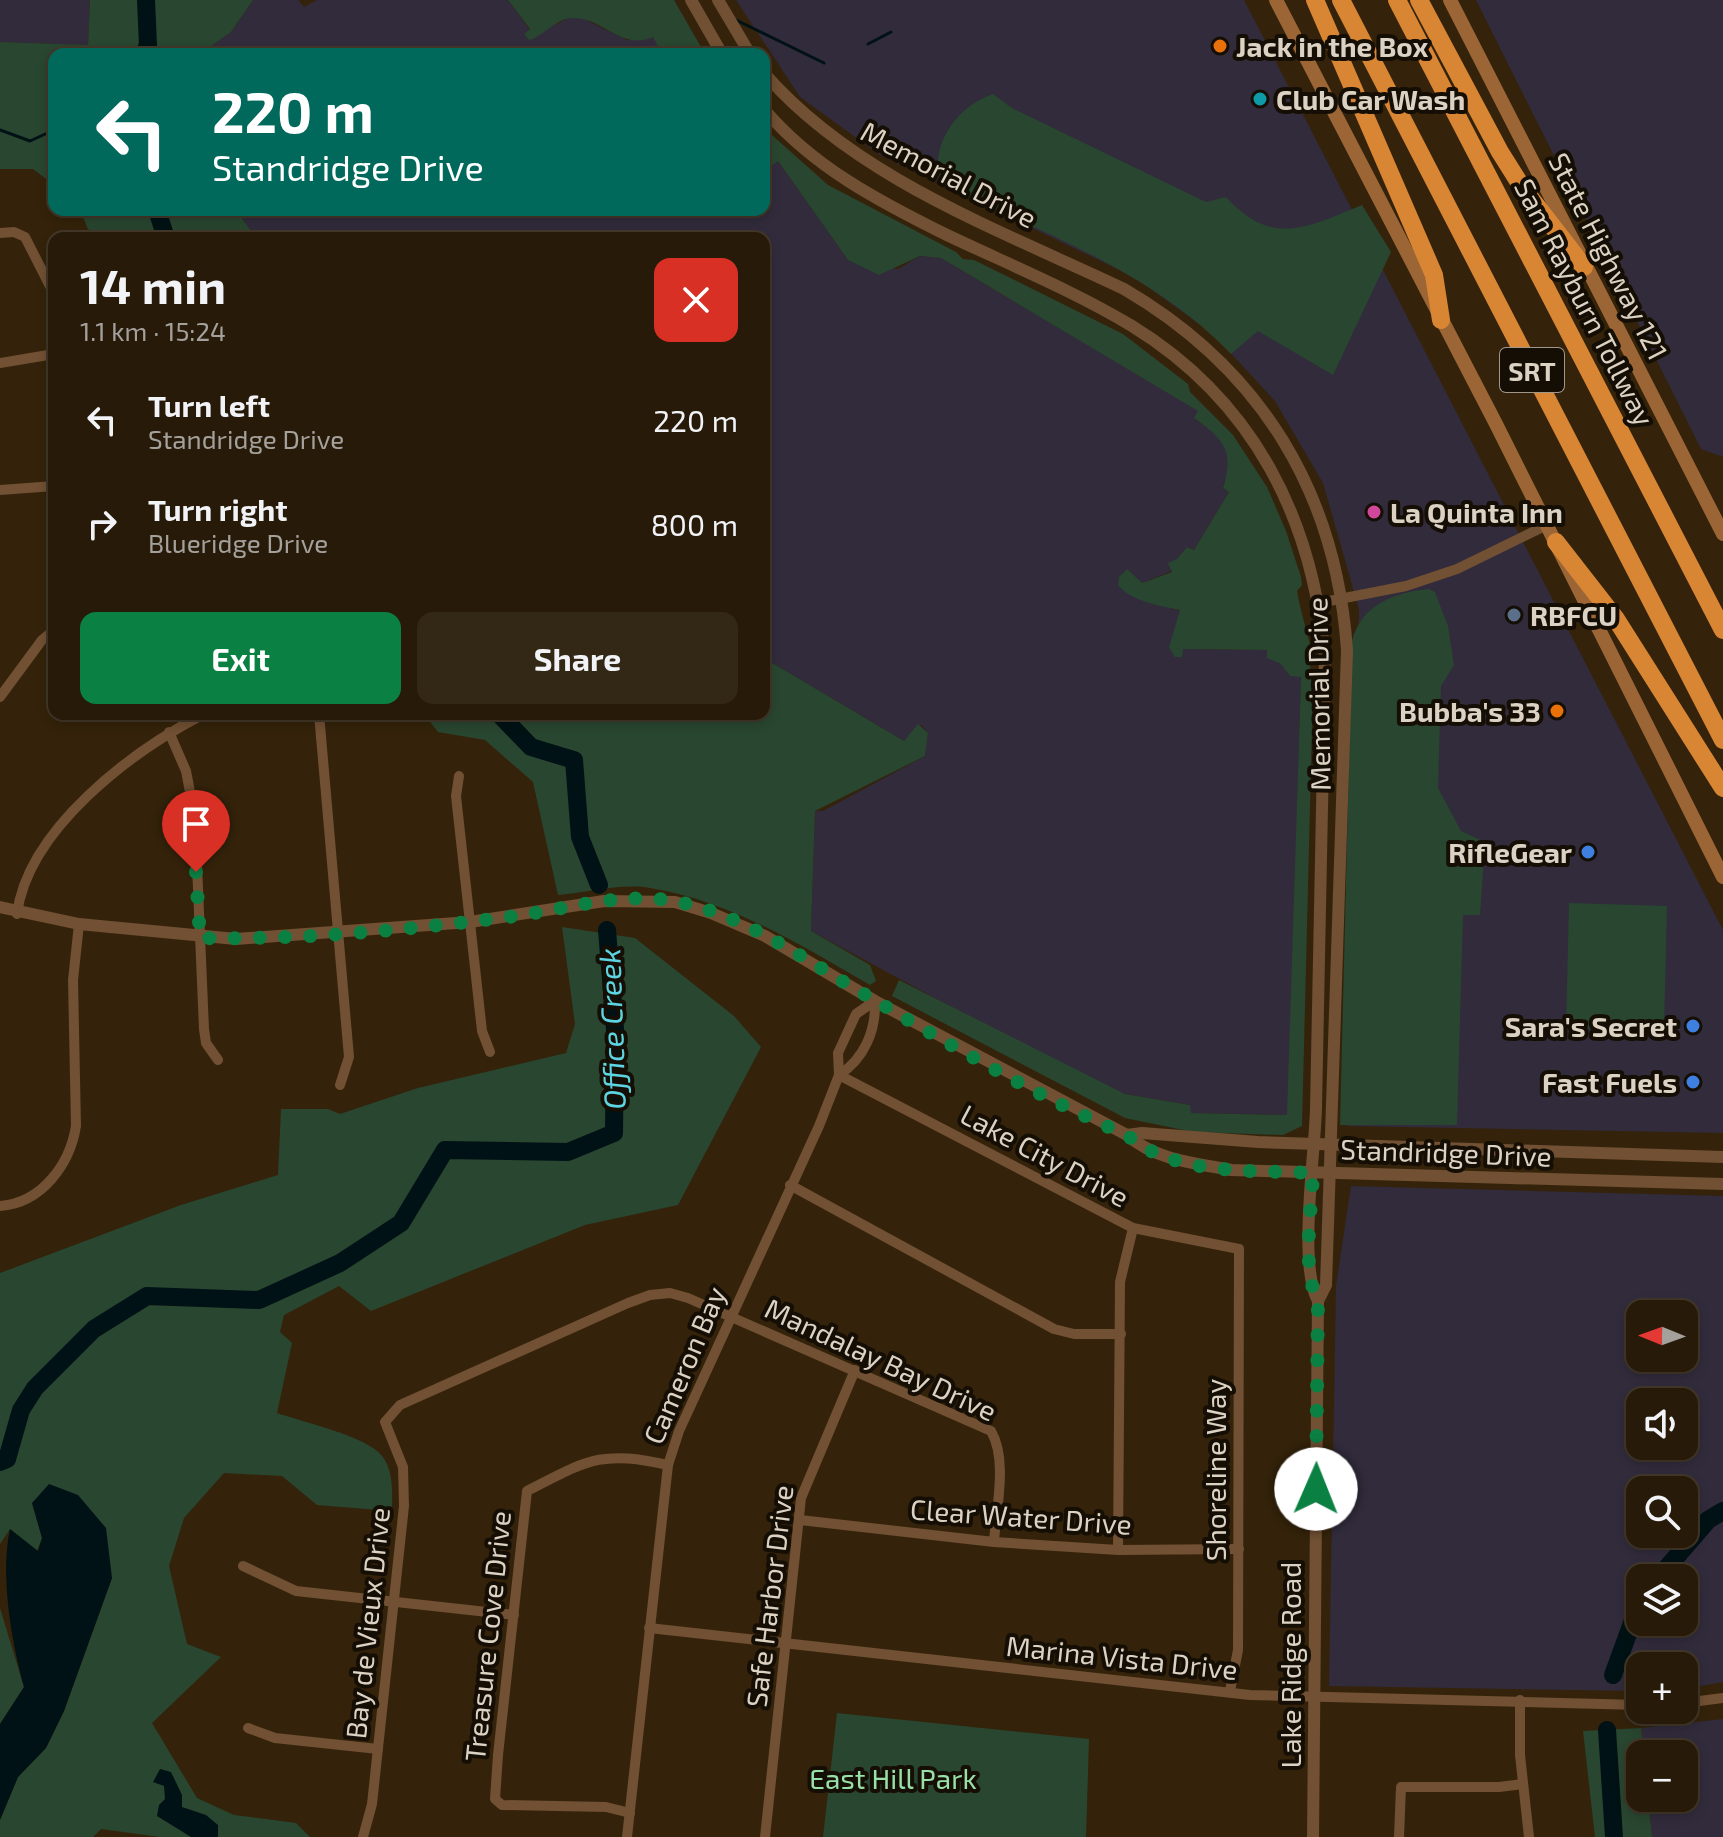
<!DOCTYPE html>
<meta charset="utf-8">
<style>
:root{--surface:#271a08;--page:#332716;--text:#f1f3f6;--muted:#a4a19c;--line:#433829;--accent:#0b8043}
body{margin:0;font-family:"Exo 2",sans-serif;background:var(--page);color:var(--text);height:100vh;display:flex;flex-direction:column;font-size:30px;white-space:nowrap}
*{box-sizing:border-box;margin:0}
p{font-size:26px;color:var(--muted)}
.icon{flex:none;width:44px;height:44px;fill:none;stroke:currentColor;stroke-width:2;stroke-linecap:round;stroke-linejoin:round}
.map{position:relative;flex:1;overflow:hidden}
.drawer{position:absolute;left:48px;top:232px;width:722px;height:488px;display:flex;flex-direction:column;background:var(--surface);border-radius:16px;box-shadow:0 4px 12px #0003,0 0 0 2px var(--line)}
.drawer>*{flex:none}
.banner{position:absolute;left:48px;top:48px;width:722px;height:168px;border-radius:16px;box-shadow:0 4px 12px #0003,0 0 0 2px var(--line);background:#00695c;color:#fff;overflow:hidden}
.needle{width:52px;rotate:271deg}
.fabs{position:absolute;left:1626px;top:1300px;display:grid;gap:16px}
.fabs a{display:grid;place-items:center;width:72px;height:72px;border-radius:16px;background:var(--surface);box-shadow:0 4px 12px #0003,0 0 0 2px var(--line);font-size:40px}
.pin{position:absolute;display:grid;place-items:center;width:68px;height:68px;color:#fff;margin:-82px -34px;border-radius:50% 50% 50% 0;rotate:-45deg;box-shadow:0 0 8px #0007}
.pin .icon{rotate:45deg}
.me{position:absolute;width:88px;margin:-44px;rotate:1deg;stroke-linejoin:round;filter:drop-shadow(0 0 6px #0008)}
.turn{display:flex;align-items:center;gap:28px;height:168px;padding:0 32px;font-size:36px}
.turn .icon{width:104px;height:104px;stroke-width:2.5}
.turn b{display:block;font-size:56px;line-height:68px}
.round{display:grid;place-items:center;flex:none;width:84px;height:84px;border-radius:16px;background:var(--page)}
.overview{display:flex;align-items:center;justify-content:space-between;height:136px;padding:0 32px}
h1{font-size:48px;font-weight:700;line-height:60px}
.action{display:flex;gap:16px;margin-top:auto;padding:16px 32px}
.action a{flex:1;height:92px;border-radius:16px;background:var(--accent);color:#fff;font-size:32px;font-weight:700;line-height:92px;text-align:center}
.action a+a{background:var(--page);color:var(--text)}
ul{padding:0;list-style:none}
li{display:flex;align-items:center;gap:24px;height:104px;padding:0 32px}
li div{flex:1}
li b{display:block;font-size:30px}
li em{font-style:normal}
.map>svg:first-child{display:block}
.commercial{fill:#312b3b;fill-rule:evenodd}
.green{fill:#294630}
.water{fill:#001215}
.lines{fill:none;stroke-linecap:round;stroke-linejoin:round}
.stream{stroke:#001215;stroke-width:3}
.river{stroke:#001215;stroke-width:18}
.minor{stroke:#715033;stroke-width:10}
.tertiary{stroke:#715033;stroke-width:12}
.secondary{stroke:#9b6536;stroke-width:14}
.motorway{stroke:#d88534;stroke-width:18}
.route{stroke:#0b8043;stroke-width:14;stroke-dasharray:0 25.2}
.food-dot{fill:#e8710a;stroke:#150e05;stroke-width:3}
.culture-dot{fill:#0f9aa8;stroke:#150e05;stroke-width:3}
.hotel-dot{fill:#d1479c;stroke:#150e05;stroke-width:3}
.service-dot{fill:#5c6f8a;stroke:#150e05;stroke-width:3}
.shop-dot{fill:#3f7fe0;stroke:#150e05;stroke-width:3}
.labels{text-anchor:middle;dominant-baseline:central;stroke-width:8;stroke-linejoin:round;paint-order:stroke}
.shield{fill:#150e05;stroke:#a0978a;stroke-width:2}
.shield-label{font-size:26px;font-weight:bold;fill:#dcd2c3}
.poi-label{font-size:28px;font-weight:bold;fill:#dcd2c3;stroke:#150e05;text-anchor:start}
.street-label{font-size:28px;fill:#dcd2c3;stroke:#150e05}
.park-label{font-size:28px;fill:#98e0a7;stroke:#150e05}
.water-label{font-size:30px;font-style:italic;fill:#5dd4e2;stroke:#150e05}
</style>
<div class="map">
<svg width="1723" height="1837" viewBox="0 0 1723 1837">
<rect width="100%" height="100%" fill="#34230a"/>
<g class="commercial">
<path d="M0,0H90L88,45L0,42Z"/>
<path d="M253,0H298L304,7L317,0H508L530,30L524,34L548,28L571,17L584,19L627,40L653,37L662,52L200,54L231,32Z"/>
<path d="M736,0H1244L1723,930V1133L1347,1126L1359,609L1323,483L1275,401L1213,334L1134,277L880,155L800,97Z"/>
<path d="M1476,0H1723V457L1701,449Z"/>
<path d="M764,159L769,166L778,161L848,260L898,269L920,256L941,258L1199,411L1195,419L1218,435L1225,446L1229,466L1223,488L1229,492L1194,550L1187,547L1172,571L1142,583L1122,571L1172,609L1180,610L1177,629L1182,649L1267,650L1290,673L1301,676L1288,1115L1190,1113V1105L1125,1094L1022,1045L811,931L815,811H823L925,756L928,733L921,725L904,741L764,658V238H256L236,210H764Z"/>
<path d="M1351,1186L1723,1196V1682L1684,1689V1666H1640V1691L1329,1686L1336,1286ZM1640,1314H1684V1358H1640ZM1640,1402H1684V1446H1640ZM1640,1490H1684V1534H1640ZM1640,1578H1684V1622H1640Z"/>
<path d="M1723,1719V1837H1652L1648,1798H1684V1754H1644L1641,1728Z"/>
</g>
<g class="green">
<path d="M90,0H253L231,32L200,54H54V185L33,169H0V42L88,45Z"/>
<path d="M508,0H674L705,54H662L653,37C622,51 604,19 575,18C556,17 545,36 529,40L524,34L530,29Z"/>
<path d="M993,94L1012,108L1206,202L1226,197C1272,248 1308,227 1362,205L1391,252L1333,375L1258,331L1231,354C1153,272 1041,232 940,184C929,145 957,106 993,94Z"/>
<path d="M764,128L828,185L956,252L963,259L974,260L1123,334L1188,384L1190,392L1233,435L1267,487L1286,531L1301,577L1302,585L1297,591C1300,609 1305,624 1309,641C1313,656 1307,671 1313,686L1302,1126L1283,1135L1193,1132L1125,1118L892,996L899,980L1125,1094L1190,1105L1191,1113L1287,1115L1301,677L1290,676L1281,664L1267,658V650L1183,649L1182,657H1175L1169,647L1180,610C1161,606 1130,601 1118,585L1119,577L1127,569L1142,583L1172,572L1168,563L1177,559L1187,547L1194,550L1229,492L1223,488C1234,451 1225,440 1194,418L1198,411L941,258L920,256L879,275L848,260L778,161L771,166L764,159Z"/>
<path d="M80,210H236L256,238H101L88,229Z"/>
<path d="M1429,589L1435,592L1448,626L1454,665L1441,686L1438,788L1461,831L1485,842L1480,915H1463L1457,1125H1340L1352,641C1361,605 1395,592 1429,589Z"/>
<path d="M764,658L904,741L918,724L928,733L925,756L815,811L811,931L870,965L876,981L870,985C800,945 731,901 650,888C622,883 586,893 558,895L533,782L485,740L438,732L424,714H764Z"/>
<path d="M1569,903L1667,906L1664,1030L1566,1028Z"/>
<path d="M562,927L635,938L734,1016L761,1047L678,1205L585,1225L371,1311L339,1286L284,1315L280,1332L292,1343L277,1413C302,1422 367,1436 382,1456C394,1471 392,1492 392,1511L317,1505L282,1476L224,1473L184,1518L169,1566L187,1644L221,1657L152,1723L197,1798L234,1815L296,1823L310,1837H160L101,1829L93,1837H0V1820L18,1777L46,1748L64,1711L112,1578L32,1503L42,1538L37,1551L10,1529L0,1544V1273L181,1205L278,1175L281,1109H328L340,1114L418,1088L566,1053L575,1024Z"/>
<path d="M0,1608L24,1687L0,1724Z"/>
<path d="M837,1713L1089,1739L1086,1837H823Z"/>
<path d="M1641,1728L1644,1754H1640V1798H1648L1652,1837H1595L1583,1731Z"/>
</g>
<g class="water">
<path d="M49,1484L78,1495L106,1528L112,1578L64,1711L46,1748L18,1777L0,1820V1724L24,1687C11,1640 0,1574 10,1529L38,1551L42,1538L32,1503Z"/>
<path d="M160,1769L171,1772L182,1795V1807L206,1815L218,1825V1837H191L157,1816L159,1805L165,1799L164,1786L153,1782Z"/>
</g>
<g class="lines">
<g class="stream">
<path d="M736,20L824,63"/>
<path d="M868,44L891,32"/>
<path d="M0,130L30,141L54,130"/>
</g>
<g class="river">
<path d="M144,54L148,45L146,0"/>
<path d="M157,210L166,238"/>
<path d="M499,714L531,747L574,760L580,837L599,885"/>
<path d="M0,1462L7,1459L21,1410L35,1388L94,1329L147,1296L259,1300L340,1263L401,1223L445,1150L568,1152L614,1133L615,1029L607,930"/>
<path d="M1658,1578L1708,1520L1723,1511"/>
<path d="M1613,1675L1640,1601"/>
<path d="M1607,1730L1614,1837"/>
</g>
<g class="minor">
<path d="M0,233L14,232L25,237L54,294"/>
<path d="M0,363L54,354"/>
<path d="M0,490L54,486"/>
<path d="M1319,603L1406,586L1457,569L1547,525"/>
<path d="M0,697L42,640L54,630"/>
<path d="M319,714L349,1057L340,1085"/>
<path d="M169,732L186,771L195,818L204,1029L206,1043L218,1060"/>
<path d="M459,776L456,796L482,1031L490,1052"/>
<path d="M17,914C28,829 132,751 204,714"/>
<path d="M839,1075L1133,1228L1239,1249L1238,1650L1230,1691"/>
<path d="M839,1075C865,1058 876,1030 875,1001"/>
<path d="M790,1185L1054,1329L1074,1334H1121"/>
<path d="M0,1206C42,1203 70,1164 76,1126L73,980L79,924"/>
<path d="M800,1520L994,1542L1118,1550L1239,1549"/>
<path d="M1118,1550L1120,1282L1133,1228"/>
<path d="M243,1566L296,1591L514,1615"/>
<path d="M649,1628L1250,1695L1640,1705"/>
<path d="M1520,1700V1755L1529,1837"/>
<path d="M1684,1703L1723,1698"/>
<path d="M248,1728L275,1738L378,1749"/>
<path d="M630,1813L606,1807L502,1805L495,1799L498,1755L527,1491C588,1460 599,1450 668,1465"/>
<path d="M363,1837L372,1804L404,1506L403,1467L385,1422L400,1405L628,1303L650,1295L670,1293L688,1298L991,1431C1008,1460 996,1509 994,1542"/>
<path d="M627,1837L668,1465L679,1431L819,1126L839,1075L838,1053L856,1014L875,1001"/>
<path d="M765,1837L801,1498L855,1370"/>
<path d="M1399,1837L1401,1787H1499L1523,1784"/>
</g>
<g class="tertiary">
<path d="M691,0L722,54"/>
<path d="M718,0L750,54"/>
<path d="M764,73C855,178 1000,230 1124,289C1261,369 1336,492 1347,650L1326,1285L1318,1301L1313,1837"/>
<path d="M764,109C813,167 880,202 947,235C1008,264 1074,291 1132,326C1254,401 1313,519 1325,658C1321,808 1320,958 1316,1108C1315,1154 1298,1265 1318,1301"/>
<path d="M0,907L79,924L236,939L470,922L604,901L675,902L711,913L765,936L875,1001L1127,1135C1155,1160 1195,1163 1231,1170L1723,1184"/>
<path d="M1127,1135L1142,1133L1258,1142L1723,1157"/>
</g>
<g class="secondary">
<path d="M1276,0L1495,422L1723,877"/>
<path d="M1450,0L1723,534"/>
</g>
<g class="motorway">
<path d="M1315,0L1434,275L1441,320"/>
<path d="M1341,0L1723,740"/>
<path d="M1397,0L1723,630"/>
<path d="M1419,0L1500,152L1522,187L1584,267"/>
<path d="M1556,542L1616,619L1723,788"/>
</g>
</g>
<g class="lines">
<path class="route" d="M196,872L200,938C302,940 406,930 508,917C558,911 607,895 658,899C735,906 805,961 871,998C952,1046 1040,1098 1127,1135C1174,1176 1254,1170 1313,1173C1312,1208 1301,1270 1318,1301L1316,1489"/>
</g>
<g class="food-dot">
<circle cx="1220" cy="46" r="8"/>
<circle cx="1557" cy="711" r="8"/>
</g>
<circle class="culture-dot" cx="1260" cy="99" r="8"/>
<circle class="hotel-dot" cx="1374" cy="512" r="8"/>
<circle class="service-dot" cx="1514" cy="615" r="8"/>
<g class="shop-dot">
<circle cx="1588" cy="852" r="8"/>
<circle cx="1693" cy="1026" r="8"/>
<circle cx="1693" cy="1082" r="8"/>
</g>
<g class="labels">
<rect class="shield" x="1500" y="348" width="64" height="44" rx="6"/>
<g class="shield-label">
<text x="1532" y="370">SRT</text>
</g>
<g class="poi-label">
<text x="1236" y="46">Jack in the Box</text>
<text x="1276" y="99">Club Car Wash</text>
<text x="1390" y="512">La Quinta Inn</text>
<text x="1530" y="615">RBFCU</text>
<text x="1541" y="711" text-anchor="end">Bubba's 33</text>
<text x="1572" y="852" text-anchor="end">RifleGear</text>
<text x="1677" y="1026" text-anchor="end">Sara's Secret</text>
<text x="1677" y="1082" text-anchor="end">Fast Fuels</text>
</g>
<g class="street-label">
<text transform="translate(949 174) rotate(28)">Memorial Drive</text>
<text transform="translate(1609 256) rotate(63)">State Highway 121</text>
<text transform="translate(1585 302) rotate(63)">Sam Rayburn Tollway</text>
<text transform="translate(1318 694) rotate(-91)">Memorial Drive</text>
<text transform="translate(1446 1152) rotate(2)">Standridge Drive</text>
<text transform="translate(1045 1155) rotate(28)">Lake City Drive</text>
<text transform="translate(881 1359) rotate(25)">Mandalay Bay Drive</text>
<text transform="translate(684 1365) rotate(-67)">Cameron Bay</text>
<text transform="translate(1215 1470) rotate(-90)">Shoreline Way</text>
<text transform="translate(1021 1516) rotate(4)">Clear Water Drive</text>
<text transform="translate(769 1596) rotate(-83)">Safe Harbor Drive</text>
<text transform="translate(367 1623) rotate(-84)">Bay de Vieux Drive</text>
<text transform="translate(487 1636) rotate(-84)">Treasure Cove Drive</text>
<text transform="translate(1122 1657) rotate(6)">Marina Vista Drive</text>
<text transform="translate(1290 1665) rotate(-90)">Lake Ridge Road</text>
</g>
<g class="park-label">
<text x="893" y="1778">East Hill Park</text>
</g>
<g class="water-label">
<text transform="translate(611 1029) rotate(-92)">Office Creek</text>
</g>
</g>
</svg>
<div class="fabs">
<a><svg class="needle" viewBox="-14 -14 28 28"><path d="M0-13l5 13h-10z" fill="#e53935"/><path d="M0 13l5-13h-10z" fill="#a4a19c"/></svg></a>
<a><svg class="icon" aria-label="sound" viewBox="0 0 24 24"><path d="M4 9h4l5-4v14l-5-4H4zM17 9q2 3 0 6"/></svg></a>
<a><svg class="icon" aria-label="search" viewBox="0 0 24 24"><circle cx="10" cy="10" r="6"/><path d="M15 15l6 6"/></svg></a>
<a><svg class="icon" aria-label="layers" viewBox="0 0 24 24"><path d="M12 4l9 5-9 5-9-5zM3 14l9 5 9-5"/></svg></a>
<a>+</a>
<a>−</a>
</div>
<div class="pin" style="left:196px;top:872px;background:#d93025"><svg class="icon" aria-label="arrive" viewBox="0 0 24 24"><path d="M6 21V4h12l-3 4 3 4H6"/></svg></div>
<svg class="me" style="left:1316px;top:1489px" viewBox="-20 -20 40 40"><circle r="19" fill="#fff"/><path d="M0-13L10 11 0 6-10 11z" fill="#0b8043"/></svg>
<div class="banner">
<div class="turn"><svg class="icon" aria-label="left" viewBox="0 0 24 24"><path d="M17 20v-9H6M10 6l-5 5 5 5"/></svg><div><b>220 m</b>Standridge Drive</div></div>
</div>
<section class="drawer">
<div class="overview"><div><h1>14 min</h1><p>1.1 km · 15:24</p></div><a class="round" style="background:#d93025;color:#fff"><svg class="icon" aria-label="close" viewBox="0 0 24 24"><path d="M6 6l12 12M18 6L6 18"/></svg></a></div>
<ul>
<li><svg class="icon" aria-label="left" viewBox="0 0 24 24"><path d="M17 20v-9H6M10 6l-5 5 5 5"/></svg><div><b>Turn left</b><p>Standridge Drive</p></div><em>220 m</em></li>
<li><svg class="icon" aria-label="right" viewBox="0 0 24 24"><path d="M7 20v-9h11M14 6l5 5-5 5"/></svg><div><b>Turn right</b><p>Blueridge Drive</p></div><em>800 m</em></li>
</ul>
<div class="action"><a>Exit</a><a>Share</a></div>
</section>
</div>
